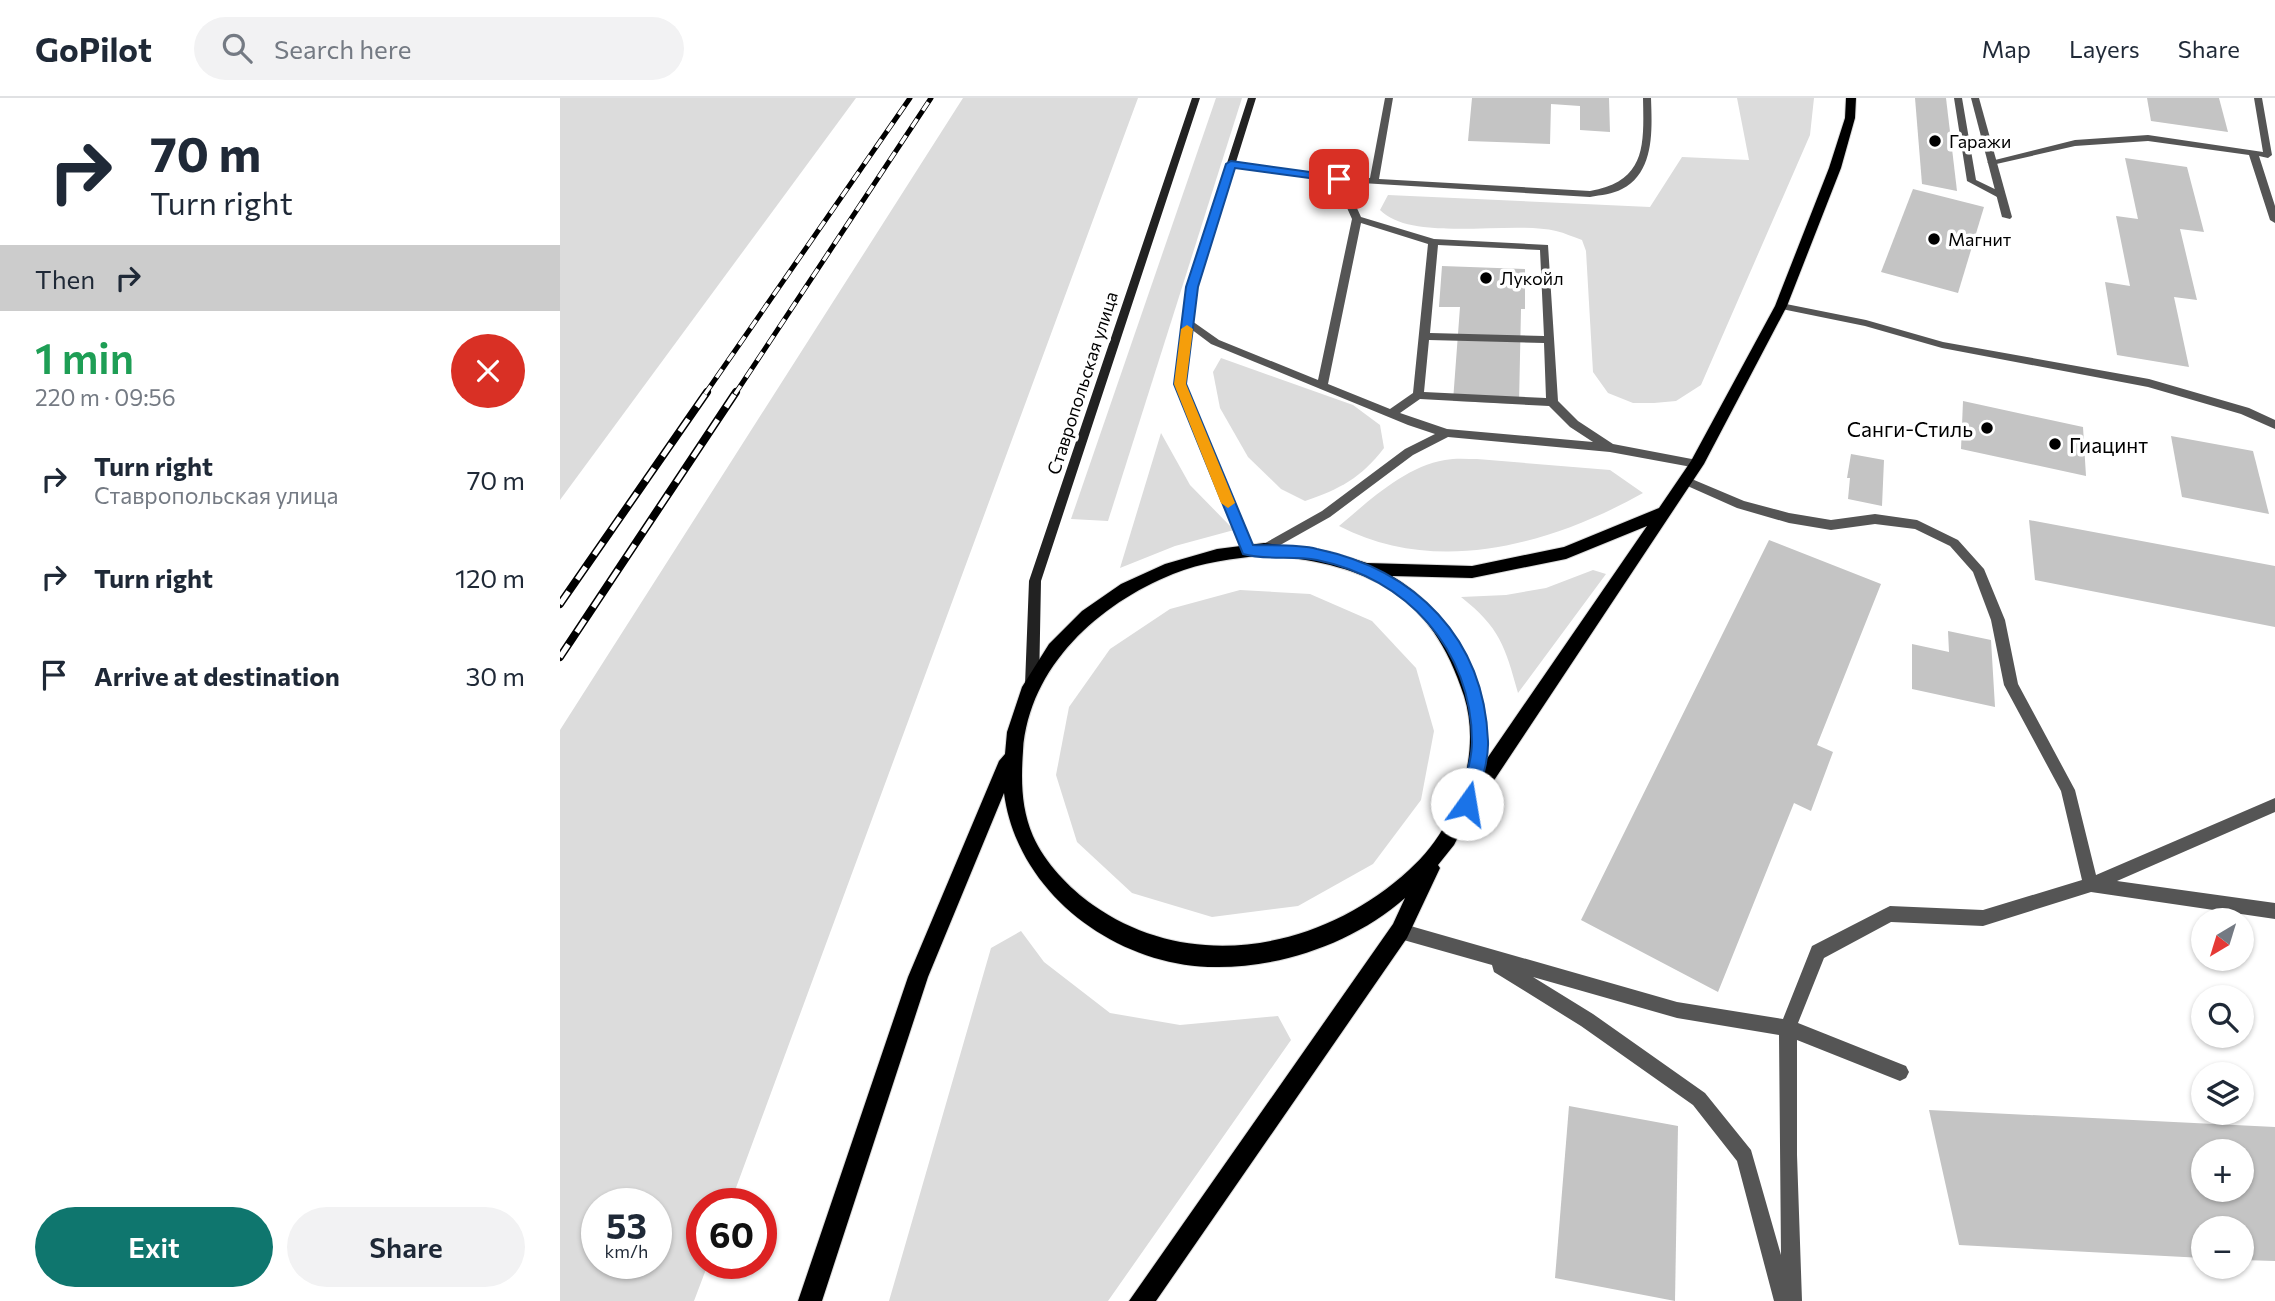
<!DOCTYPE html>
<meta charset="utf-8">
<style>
:root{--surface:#fff;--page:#f2f2f3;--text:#1f2937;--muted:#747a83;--line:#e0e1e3;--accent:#0f766e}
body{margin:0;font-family:Commissioner,sans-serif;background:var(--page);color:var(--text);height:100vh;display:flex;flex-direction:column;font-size:26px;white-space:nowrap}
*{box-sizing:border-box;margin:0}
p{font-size:23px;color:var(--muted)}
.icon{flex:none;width:38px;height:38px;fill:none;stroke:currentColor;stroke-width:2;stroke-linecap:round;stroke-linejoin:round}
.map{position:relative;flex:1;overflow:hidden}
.panel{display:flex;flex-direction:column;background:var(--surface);width:560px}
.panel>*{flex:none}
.hud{background:#fff;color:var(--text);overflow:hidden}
.needle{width:46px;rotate:218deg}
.buttons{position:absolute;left:1631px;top:810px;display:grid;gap:14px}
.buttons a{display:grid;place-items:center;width:63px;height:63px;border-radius:50%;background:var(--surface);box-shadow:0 2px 5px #0004;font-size:35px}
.speed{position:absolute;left:21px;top:1090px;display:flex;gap:14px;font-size:35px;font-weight:700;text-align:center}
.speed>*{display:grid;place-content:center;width:91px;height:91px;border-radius:50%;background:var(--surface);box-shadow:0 2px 5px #0004;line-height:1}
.speed small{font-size:18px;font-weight:400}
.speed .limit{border:10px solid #d22;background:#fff;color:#111}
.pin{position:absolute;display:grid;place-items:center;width:60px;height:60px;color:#fff;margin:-30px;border-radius:14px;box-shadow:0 4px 10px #0006}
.me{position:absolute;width:77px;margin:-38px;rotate:13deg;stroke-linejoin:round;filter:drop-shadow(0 0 5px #0008)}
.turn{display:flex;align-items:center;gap:24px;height:147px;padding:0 35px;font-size:32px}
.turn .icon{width:91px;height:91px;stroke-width:2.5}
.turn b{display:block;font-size:49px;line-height:60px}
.then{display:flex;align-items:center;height:66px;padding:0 35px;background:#0003;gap:14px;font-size:26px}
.round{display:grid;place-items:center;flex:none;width:74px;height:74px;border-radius:37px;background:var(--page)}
.headline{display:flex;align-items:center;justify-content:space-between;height:119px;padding:0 35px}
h1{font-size:42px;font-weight:600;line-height:52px;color:#1e9e55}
.primary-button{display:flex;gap:14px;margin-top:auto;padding:14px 35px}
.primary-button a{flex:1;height:80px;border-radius:42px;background:var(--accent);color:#fff;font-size:28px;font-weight:600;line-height:80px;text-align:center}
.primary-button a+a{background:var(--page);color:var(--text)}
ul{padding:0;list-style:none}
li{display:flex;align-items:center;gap:21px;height:98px;padding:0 35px}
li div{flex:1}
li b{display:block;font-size:26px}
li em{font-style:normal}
header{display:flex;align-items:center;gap:42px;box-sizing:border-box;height:98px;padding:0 35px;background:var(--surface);border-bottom:2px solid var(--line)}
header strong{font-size:33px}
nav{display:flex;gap:38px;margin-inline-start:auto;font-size:24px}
.search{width:490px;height:63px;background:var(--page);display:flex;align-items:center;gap:18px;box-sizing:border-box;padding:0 24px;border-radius:38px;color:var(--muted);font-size:26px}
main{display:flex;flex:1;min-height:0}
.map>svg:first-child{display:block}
.green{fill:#dcdcdc;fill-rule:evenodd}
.building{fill:#c4c4c4;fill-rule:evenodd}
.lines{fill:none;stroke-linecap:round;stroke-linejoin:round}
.primary-casing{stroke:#dbdbdb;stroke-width:2}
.service{fill:#555;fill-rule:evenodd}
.minor{fill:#555;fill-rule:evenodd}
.secondary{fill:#222;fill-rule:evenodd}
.primary{fill:#000;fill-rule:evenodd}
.rail-far1-casing{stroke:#000;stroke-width:5}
.rail-casing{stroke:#000;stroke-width:8}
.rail-far1{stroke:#fff;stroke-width:3.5;stroke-dasharray:10;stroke-linecap:butt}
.rail{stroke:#fff;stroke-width:5;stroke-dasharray:15;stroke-linecap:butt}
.route{fill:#1a73e8;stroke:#114b97;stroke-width:2}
.slow{fill:#f59e0b}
.poi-dot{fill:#000;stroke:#fff;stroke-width:2.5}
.labels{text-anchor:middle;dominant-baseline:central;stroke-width:7;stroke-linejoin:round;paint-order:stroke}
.far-poi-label{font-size:18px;fill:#000;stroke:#fff;text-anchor:start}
.far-street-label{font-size:18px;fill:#000;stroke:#fff}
.poi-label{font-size:21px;fill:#000;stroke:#fff;text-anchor:end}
</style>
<header>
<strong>GoPilot</strong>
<div class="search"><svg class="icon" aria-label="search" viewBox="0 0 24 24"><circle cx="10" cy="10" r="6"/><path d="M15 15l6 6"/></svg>Search here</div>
<nav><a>Map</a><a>Layers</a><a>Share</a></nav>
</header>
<main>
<section class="panel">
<div class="hud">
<div class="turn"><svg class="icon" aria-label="right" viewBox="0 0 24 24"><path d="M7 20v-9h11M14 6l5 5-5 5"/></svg><div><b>70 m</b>Turn right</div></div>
<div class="then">Then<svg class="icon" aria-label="right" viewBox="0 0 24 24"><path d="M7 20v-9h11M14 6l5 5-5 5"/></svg></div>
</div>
<div class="headline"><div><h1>1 min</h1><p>220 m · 09:56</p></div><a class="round" style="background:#d93025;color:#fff"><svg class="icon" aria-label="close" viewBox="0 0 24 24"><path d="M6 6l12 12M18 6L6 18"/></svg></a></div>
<ul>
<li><svg class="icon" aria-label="right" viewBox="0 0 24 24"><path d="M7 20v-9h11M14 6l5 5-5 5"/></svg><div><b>Turn right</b><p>Ставропольская улица</p></div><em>70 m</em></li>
<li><svg class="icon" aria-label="right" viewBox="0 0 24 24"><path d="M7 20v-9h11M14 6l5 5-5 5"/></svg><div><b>Turn right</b></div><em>120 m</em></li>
<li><svg class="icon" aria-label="arrive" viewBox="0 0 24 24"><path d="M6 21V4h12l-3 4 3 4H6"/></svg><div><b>Arrive at destination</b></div><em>30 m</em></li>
</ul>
<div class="primary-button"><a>Exit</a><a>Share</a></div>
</section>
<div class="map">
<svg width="1715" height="1203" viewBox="0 0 1715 1203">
<rect width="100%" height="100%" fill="#fff"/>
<g class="green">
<path d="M0,0H296L0,402Z"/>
<path d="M403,0H578L170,1106H142V1166H148L134,1203H0V632ZM96,1106V1166H37V1106Z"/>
<path d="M656,0H682L548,423L511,421Z"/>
<path d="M1177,0H1254L1250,37L1141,287L1116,303L1094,305H1073L1048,295L1033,274L1026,153L1022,142C1013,139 1005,135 996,133C951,122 852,145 820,112L828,97L1090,109L1122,59L1189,62Z"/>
<path d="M661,260L793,307L820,327L824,350C801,380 780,391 745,403L721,391L688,359L660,310L653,274Z"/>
<path d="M601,335L630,387L674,432L615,448L560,470Z"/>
<path d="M917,361L1050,372L1083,395C992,446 877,479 779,428C809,403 844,369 885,362C895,360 907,361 917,361Z"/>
<path d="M1033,472L1046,476L958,595C945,548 940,530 901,499L946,497L986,490Z"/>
<path d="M680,492L750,496L812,523L856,570L874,633L861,702L813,766L738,808L652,819L572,795L517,744L496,677L509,609L550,551L610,511Z"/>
<path d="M461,833L484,864L550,915L620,927L718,918L731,942L548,1203H329L431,850Z"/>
</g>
<g class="building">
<path d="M912,0H1049L1050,34L1020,32V8L991,6L990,46L908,43Z"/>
<path d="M1355,0H1386L1397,93L1362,86Z"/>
<path d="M1587,0H1659L1668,34L1591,23Z"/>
<path d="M1565,60L1627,69L1644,134L1620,131L1637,202L1614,199L1629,269L1557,257L1545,184L1570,188L1556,118L1578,121Z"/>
<path d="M1353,91L1424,109L1398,195L1321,174Z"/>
<path d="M882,168L965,171V211H961L959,306L893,303L900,209H879Z"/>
<path d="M1403,303L1523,329L1526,378L1401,351Z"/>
<path d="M1611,338L1693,353L1709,416L1622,399Z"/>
<path d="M1291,356L1324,362L1322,408L1288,401L1290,380H1287Z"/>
<path d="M1469,422L1715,468V529L1475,482Z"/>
<path d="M1209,442L1321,486L1257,647L1273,654L1251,713L1234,705L1158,894L1021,822Z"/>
<path d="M1388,533L1431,542L1435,609L1352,591V546L1389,554Z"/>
<path d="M1009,1008L1118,1028L1115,1203L995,1180Z"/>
<path d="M1369,1012L1715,1029V1163L1682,1162V1130H1643V1160L1399,1147ZM1643,1054H1682V1092H1643Z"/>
</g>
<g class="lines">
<defs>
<path id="primary" d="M1286,0H1296L1295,20L1281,70L1227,208L1144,366L921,702L916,704L894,747L878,767L880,770L847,840L596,1203H569L833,826L845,800C795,844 724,869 658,869C558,870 457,796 444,695L368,879L262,1203H238L348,879L439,663L445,656L447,634L462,589L489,546L522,513L561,486L605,466L657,451L704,445L768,453L807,465L912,468L1004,449L1099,410L1131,363L1215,208L1269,70L1285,20ZM1087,428L926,662C928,653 927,644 927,635C924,571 887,511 832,478L912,480L1006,461ZM704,457C807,466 871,494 904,598C923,659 895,731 849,772C763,851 632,877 533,807C509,790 485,765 473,738C461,710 461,682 463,653C469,568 539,506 613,476C642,464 673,461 704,457Z"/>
</defs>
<use href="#primary" class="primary-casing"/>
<g class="service">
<path d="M825,0H833L819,81L1030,93C1086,83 1084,48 1083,0H1091C1092,31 1095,74 1062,91C1053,96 1041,97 1030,99L785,84L801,119L874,141L988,147L998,303L1018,323L1053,346L1137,362L1143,366L1141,369L1137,370L1050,354L888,339L853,357L770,419L708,454H700L698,451L700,448L762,413L845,351L875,336L848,327L651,246L623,225L628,222L632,223L659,242L758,282L792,121L775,83L671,69L666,66L671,63L779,78L810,80ZM801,125L868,146L853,295L830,311L768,286ZM878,147L980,152L984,238L870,235ZM869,242L984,245L986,300L864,294ZM860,301L989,308L1010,329L1033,344L887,331L840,315Z"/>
<path d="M1394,0H1402L1416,82L1445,96V100H1439L1407,83Z"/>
<path d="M1694,0H1702L1712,57L1708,60L1699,58L1715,108V125L1710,122L1689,57L1588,43L1515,48L1432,67L1427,64L1515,42L1588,37L1703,54Z"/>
<path d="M1221,205L1306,222L1383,244L1589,281L1689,310L1715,322V331L1681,316L1588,289L1382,250L1305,228L1217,210V206Z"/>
<path d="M1127,379L1184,403L1229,415L1271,422L1315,416L1357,422L1398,442L1424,471L1445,522L1458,586L1515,692L1536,777L1715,700V714L1557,783L1715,805V821L1531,794L1423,828L1331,824L1264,860L1238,925L1346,968L1349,974L1346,980L1340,983L1237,942V1057L1242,1203H1214L1177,1063L1133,1007L1021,928L934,874L932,867L840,841L834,839L832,833L834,827L840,825L1117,904L1223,921L1252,848L1324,811L1330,808L1423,812L1522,782L1501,693L1444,587L1431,522L1413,474L1390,448L1355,431L1315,426L1271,432L1229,425L1177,410L1123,386L1121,383ZM973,879L1117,920L1219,937L1221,1157L1191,1052L1145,995L1033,916Z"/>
</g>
<path class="minor" d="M1411,0H1419L1452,119L1450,121L1442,119Z"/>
<g class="secondary">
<path d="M632,0H640L481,483L479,587L477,591H467L465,587L469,483Z"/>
<path d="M688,0H696L637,189L626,286L694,452L688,457L682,452L614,286L627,189Z"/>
</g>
<use href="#primary" class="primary"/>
<defs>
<g id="rail-far1">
<path d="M145,296L350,0"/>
<path d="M175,296L371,0"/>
</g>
<g id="rail">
<path d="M0,506L147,294"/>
<path d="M0,559L176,294"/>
</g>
</defs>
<use href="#rail-far1" class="rail-far1-casing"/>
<use href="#rail" class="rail-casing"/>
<use href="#rail-far1" class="rail-far1"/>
<use href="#rail" class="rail"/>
</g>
<path class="route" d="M671,63L779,78L784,81L779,84L675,70L638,189L626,286L693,447C714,448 737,446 757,451C856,472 924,540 928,643C929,663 920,687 915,706L913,712L907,714L901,712L898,706C903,687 912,664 912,644C912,551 846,480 757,462C733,457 706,463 683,456L614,286L626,189L666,66Z"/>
<path class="slow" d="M627,227L633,231L626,286L675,405L668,410L661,405L614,286L621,231Z"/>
<g class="poi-dot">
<circle cx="1375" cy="43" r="7"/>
<circle cx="1374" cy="141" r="7"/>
<circle cx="926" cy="180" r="7"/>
<circle cx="1427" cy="330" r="7"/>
<circle cx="1495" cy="346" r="7"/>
</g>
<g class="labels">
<g class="far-poi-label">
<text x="1389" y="43">Гаражи</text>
<text x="1388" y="141">Магнит</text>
<text x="940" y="180">Лукойл</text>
</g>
<g class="far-street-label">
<text transform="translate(522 285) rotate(-72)">Ставропольская улица</text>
</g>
<g class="poi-label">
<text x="1413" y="330">Санги-Стиль</text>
<text x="1509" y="346" text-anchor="start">Гиацинт</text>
</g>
</g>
</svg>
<div class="buttons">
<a><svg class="needle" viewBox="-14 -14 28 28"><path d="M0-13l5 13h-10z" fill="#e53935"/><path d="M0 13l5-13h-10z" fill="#747a83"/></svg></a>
<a><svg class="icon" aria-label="search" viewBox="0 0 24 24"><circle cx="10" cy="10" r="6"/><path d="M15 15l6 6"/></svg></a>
<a><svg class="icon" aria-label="layers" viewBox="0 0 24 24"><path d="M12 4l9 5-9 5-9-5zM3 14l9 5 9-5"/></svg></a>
<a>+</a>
<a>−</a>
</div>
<div class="speed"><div>53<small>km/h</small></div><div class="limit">60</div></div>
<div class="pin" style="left:779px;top:81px;background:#d93025"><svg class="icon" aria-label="arrive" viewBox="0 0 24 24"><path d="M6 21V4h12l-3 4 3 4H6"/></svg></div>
<svg class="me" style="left:907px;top:706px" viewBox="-20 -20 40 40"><circle r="19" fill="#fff"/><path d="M0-13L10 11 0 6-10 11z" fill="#1a73e8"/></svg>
</div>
</main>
